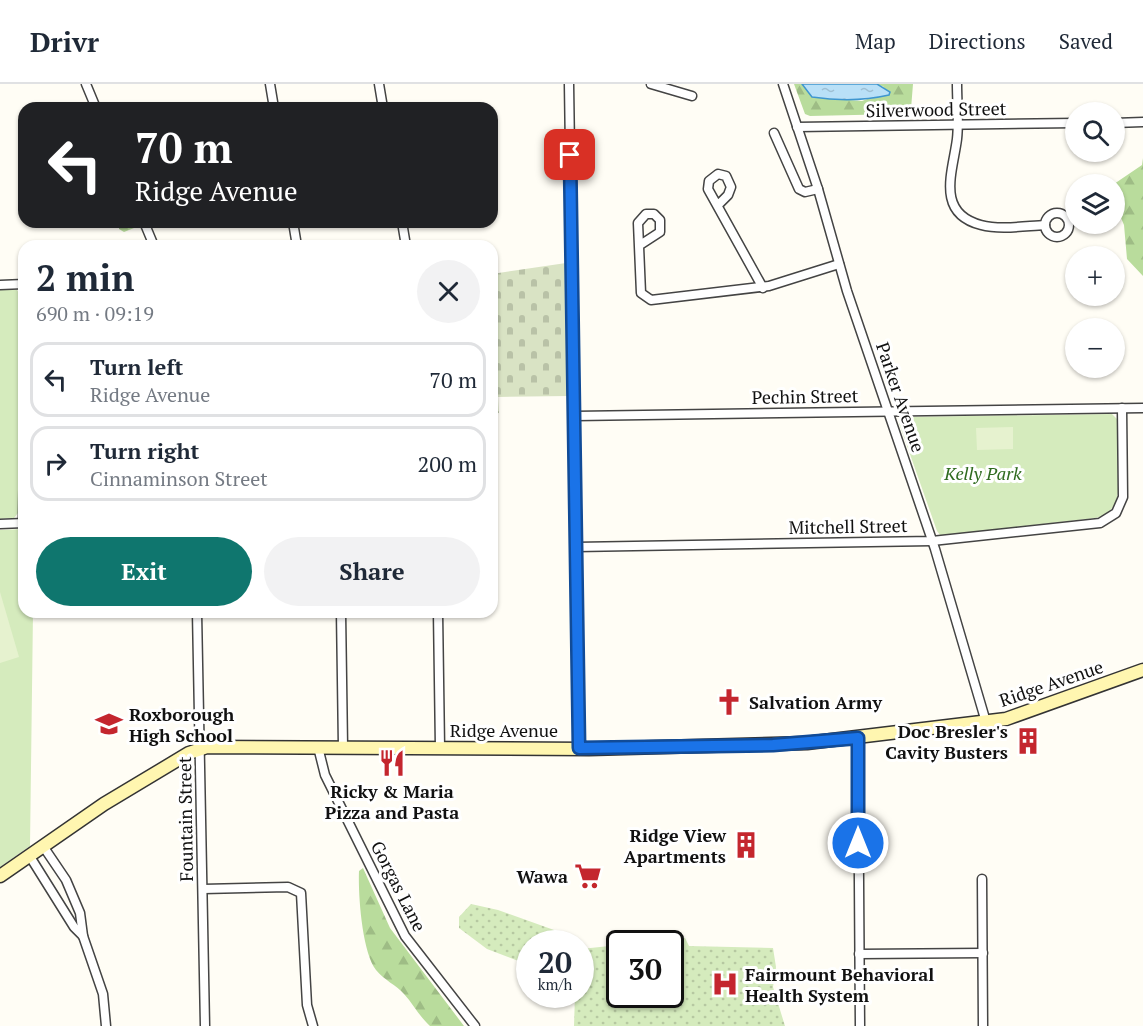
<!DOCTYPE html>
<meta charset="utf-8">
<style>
:root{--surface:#fff;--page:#f2f2f3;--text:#1f2937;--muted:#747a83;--line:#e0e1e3;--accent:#0f766e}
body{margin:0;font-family:"PT Serif",serif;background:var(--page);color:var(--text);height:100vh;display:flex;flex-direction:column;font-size:22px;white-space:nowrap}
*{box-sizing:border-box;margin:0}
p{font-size:20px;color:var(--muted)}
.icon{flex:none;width:33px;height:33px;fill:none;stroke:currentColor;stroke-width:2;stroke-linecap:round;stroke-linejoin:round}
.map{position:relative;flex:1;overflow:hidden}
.side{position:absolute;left:18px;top:156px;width:480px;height:378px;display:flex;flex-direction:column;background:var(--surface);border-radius:18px;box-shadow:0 2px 4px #0004}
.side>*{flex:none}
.top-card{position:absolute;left:18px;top:18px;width:480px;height:126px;border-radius:18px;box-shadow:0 2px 4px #0004;background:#202124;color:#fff;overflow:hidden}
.buttons{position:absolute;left:1065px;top:18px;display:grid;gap:12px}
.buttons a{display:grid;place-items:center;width:60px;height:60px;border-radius:50%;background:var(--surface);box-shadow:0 2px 4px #0004;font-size:30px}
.speed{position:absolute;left:516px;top:846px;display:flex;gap:12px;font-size:30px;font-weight:700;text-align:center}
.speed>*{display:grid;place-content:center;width:78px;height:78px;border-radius:50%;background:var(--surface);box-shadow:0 2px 4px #0004;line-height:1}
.speed small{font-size:15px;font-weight:400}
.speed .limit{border:3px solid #111;border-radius:9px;background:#fff;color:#111}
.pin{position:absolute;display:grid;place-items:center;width:51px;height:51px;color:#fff;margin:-26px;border-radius:12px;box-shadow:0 3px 9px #0006}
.me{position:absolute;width:66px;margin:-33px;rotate:0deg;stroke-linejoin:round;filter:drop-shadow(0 0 4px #0008)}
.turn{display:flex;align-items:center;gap:21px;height:126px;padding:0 18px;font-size:27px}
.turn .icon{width:78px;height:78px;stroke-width:2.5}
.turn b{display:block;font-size:42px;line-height:51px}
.round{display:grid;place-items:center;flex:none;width:63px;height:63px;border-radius:32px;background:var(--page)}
.head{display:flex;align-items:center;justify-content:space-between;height:102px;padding:0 18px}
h1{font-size:36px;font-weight:600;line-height:45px}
.button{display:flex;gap:12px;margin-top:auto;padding:12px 18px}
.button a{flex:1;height:69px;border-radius:36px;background:var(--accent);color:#fff;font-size:24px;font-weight:600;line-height:69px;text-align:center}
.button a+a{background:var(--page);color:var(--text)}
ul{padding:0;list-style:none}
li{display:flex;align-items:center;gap:18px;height:75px;margin:0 12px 9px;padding:0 6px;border:3px solid var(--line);border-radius:18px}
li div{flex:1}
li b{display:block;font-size:22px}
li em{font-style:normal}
header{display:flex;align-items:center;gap:36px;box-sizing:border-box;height:84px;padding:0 30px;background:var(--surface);border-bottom:2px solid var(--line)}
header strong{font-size:28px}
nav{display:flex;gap:33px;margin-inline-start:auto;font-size:21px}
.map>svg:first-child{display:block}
.grass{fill:url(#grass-dots)}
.forest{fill:url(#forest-firs)}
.cemetery{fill:url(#cemetery-stones)}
.park{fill:#d5ebbd}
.pitch{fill:#e6f2cf}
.water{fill:url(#water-ripples);stroke:#3f96cf;stroke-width:1.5}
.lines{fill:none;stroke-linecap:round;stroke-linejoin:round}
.street-casing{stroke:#444;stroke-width:11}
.secondary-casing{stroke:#333;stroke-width:15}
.street{stroke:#fff;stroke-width:8}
.secondary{stroke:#fff6b0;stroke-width:12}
.route-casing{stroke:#114b97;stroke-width:15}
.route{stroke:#1a73e8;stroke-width:10}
.labels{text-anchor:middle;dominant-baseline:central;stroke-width:6;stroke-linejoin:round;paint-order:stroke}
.street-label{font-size:18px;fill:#111;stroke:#fff}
.park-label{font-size:18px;font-style:italic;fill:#2f6b1f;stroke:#fff}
.poi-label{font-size:18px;font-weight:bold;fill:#111;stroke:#fff;text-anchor:start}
</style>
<header>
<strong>Drivr</strong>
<nav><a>Map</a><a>Directions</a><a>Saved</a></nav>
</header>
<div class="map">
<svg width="1143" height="942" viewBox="0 0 1143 942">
<defs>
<pattern id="grass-dots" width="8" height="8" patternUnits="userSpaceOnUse" patternTransform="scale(1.5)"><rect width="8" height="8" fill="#d5ebbd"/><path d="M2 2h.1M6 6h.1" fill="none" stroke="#b6c8a1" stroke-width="1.8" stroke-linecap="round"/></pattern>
<pattern id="forest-firs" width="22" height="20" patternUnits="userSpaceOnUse" patternTransform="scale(1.5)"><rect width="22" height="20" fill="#b9dc9c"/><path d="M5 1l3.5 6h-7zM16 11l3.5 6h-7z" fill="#9ebc85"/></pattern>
<pattern id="cemetery-stones" width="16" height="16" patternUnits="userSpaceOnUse" patternTransform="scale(1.5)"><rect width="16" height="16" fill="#d9e3c4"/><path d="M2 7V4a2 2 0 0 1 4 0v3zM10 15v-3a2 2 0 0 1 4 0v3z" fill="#b9c2a7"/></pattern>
<pattern id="water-ripples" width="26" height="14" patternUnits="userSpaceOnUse" patternTransform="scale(1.5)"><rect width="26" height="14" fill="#b9e0f7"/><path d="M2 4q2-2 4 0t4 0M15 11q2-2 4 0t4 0" fill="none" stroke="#9ebfd3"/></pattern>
</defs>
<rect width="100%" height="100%" fill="#fffdf5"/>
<g class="grass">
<path d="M471,820L498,826L554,846L559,859L530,860L529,881L487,865L459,844V833Z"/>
<path d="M678,852L685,854L689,862L773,864L776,883L773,903L785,942H574L575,911L580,910L581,865L619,861L620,910H670V860L645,859Z"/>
</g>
<g class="forest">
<path d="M794,0H802L812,13L862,17L878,11L885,12L884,3L877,0H913L911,25L907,29L899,30L810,32L805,30Z"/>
<path d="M1143,74V192L1127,175L1124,141L1119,129L1115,127L1114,100L1142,81Z"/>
<path d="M119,138H134V144L124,148L119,145Z"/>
<path d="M363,784L390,844L464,942H430C419,932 414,921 404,910C396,901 384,896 376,886C362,868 358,810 359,787Z"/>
</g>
<path class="cemetery" d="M566,179L568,312L498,313L499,329L492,330V190Z"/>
<g class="park">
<path d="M0,206H17L20,211L18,429L14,434L0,435Z"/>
<path d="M1112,330L1117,335L1118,407C1117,422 1109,431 1095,434L946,451H940L937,447L899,339L904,333Z"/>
<path d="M24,445V528H33L30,762L0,783V446Z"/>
</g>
<g class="pitch">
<path d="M1013,343V365L977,366L976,344Z"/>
<path d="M0,508L19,573L0,579Z"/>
</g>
<path class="water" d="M802,0H877L890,8L889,11C863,17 839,17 812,13Z"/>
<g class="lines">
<defs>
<g id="street">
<path d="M86,0L96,24"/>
<path d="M270,0L274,24"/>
<path d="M379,0L383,24"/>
<path d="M569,0L579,665"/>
<path d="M651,0L692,12"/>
<path d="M783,0L818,105L847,207L935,465L986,638"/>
<path d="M957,0C957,18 959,37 957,55C953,87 935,129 981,141C1000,146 1025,142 1045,141"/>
<path d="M1114,39L1143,38"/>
<path d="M797,43L1076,39"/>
<path d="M774,49L799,105L805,108L818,105"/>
<path d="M719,120L728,111L731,103L726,92L718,90L709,97L708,105L763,204"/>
<circle cx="1057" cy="141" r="12"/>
<path d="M144,138L154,162"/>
<path d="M293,138L297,162"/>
<path d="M402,138L406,162"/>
<path d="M640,161L660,148V136L654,130H646L638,139L641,209L651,216L769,202L839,180"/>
<path d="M0,201L24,200"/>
<path d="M575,332L1143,324"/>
<path d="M23,439L24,372"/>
<path d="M0,440L24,439"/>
<path d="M576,463L932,457L1100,439L1116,429L1123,413L1122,324"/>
<path d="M197,528L205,942"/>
<path d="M341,528L343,663"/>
<path d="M438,528L440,664"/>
<path d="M858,654L860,942"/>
<path d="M318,663L325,691L405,852L475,942"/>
<path d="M43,762L66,796L80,829L83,852L103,910L106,942"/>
<path d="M29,771L74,843L83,852"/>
<path d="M982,795L983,942"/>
<path d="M203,805L288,803L301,809L307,921L313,942"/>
<path d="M859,870L983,869"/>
</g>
<path id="secondary" d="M0,792L104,720L189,669L207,663L589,665L807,659L1006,635L1143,586"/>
</defs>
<use href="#street" class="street-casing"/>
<use href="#secondary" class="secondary-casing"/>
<use href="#street" class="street"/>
<use href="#secondary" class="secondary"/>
</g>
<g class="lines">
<defs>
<path id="route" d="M570,71L579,664L773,661L858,654V759"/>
</defs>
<use href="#route" class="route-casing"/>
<use href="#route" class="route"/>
</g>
<defs>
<symbol id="church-bare" viewBox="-9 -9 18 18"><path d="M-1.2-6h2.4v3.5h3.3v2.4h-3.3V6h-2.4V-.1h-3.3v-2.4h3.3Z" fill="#c4262e" stroke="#fff" stroke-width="2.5" paint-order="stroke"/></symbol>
<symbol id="school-bare" viewBox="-9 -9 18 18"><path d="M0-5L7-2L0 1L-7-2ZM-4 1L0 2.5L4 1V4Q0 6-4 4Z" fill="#c4262e" stroke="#fff" stroke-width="2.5" paint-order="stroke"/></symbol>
<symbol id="building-bare" viewBox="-9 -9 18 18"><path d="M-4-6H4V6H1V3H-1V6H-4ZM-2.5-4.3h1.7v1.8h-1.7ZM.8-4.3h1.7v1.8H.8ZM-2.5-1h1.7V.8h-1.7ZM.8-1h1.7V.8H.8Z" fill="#c4262e" stroke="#fff" stroke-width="2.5" paint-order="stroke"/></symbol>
<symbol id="restaurant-bare" viewBox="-9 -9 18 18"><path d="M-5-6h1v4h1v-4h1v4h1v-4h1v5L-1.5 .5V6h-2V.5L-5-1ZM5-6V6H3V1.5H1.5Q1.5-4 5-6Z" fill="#c4262e" stroke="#fff" stroke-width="2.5" paint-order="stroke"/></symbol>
<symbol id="supermarket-bare" viewBox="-9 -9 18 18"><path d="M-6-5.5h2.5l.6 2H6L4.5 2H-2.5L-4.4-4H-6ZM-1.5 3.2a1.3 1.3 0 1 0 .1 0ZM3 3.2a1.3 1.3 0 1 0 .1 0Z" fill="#c4262e" stroke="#fff" stroke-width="2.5" paint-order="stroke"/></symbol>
<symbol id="hospital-bare" viewBox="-9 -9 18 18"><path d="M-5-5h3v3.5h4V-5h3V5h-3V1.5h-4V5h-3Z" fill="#c4262e" stroke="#fff" stroke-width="2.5" paint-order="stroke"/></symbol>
</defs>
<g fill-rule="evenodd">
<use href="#church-bare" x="710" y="599" width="38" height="38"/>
<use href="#school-bare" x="90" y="621" width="38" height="38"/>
<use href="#building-bare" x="1009" y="638" width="38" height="38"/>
<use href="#restaurant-bare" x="373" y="660" width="38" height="38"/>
<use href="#building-bare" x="727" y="742" width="38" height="38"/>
<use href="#supermarket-bare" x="569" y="773" width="38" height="38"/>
<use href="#hospital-bare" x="706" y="881" width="38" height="38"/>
</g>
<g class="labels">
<g class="street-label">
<text transform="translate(936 25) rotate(-1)">Silverwood Street</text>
<text transform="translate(805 312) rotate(-1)">Pechin Street</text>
<text transform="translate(901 313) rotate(71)">Parker Avenue</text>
<text transform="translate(848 442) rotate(-1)">Mitchell Street</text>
<text transform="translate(1051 599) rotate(-19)">Ridge Avenue</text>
<text x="504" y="646">Ridge Avenue</text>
<text transform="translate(185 735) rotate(-91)">Fountain Street</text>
<text transform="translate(399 802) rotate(63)">Gorgas Lane</text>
</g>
<g class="park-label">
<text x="983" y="389">Kelly Park</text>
</g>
<g class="poi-label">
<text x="749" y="618">Salvation Army</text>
<text x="129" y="630">Roxborough<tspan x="129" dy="21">High School</tspan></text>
<text x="1008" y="647" text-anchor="end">Doc Bresler's<tspan x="1008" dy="21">Cavity Busters</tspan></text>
<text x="392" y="707" text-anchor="middle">Ricky &amp; Maria<tspan x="392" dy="21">Pizza and Pasta</tspan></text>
<text x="726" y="751" text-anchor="end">Ridge View<tspan x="726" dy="21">Apartments</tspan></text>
<text x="568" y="792" text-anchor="end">Wawa</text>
<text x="745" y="890">Fairmount Behavioral<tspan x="745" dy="21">Health System</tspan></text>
</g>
</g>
</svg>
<div class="buttons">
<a><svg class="icon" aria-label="search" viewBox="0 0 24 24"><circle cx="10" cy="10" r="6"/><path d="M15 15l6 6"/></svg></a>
<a><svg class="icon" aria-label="layers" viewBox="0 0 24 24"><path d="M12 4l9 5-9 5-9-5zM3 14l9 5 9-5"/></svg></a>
<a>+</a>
<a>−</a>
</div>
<div class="speed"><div>20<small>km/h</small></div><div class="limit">30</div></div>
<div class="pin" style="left:570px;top:71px;background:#d93025"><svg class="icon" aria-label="arrive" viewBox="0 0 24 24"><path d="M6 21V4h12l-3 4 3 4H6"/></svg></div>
<svg class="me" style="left:858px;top:759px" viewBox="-20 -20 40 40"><circle r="17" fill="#1a73e8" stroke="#fff" stroke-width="3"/><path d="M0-11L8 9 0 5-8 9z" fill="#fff"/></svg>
<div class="top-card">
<div class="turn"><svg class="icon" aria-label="left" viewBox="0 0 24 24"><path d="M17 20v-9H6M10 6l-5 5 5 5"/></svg><div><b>70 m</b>Ridge Avenue</div></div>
</div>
<section class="side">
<div class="head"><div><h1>2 min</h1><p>690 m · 09:19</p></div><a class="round"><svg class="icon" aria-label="close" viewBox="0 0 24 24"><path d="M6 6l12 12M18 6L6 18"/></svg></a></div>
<ul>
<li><svg class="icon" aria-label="left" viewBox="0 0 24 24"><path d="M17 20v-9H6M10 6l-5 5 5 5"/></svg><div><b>Turn left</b><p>Ridge Avenue</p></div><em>70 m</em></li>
<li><svg class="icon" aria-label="right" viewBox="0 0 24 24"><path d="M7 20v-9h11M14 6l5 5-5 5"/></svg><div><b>Turn right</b><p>Cinnaminson Street</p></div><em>200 m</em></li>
</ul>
<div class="button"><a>Exit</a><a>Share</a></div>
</section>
</div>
